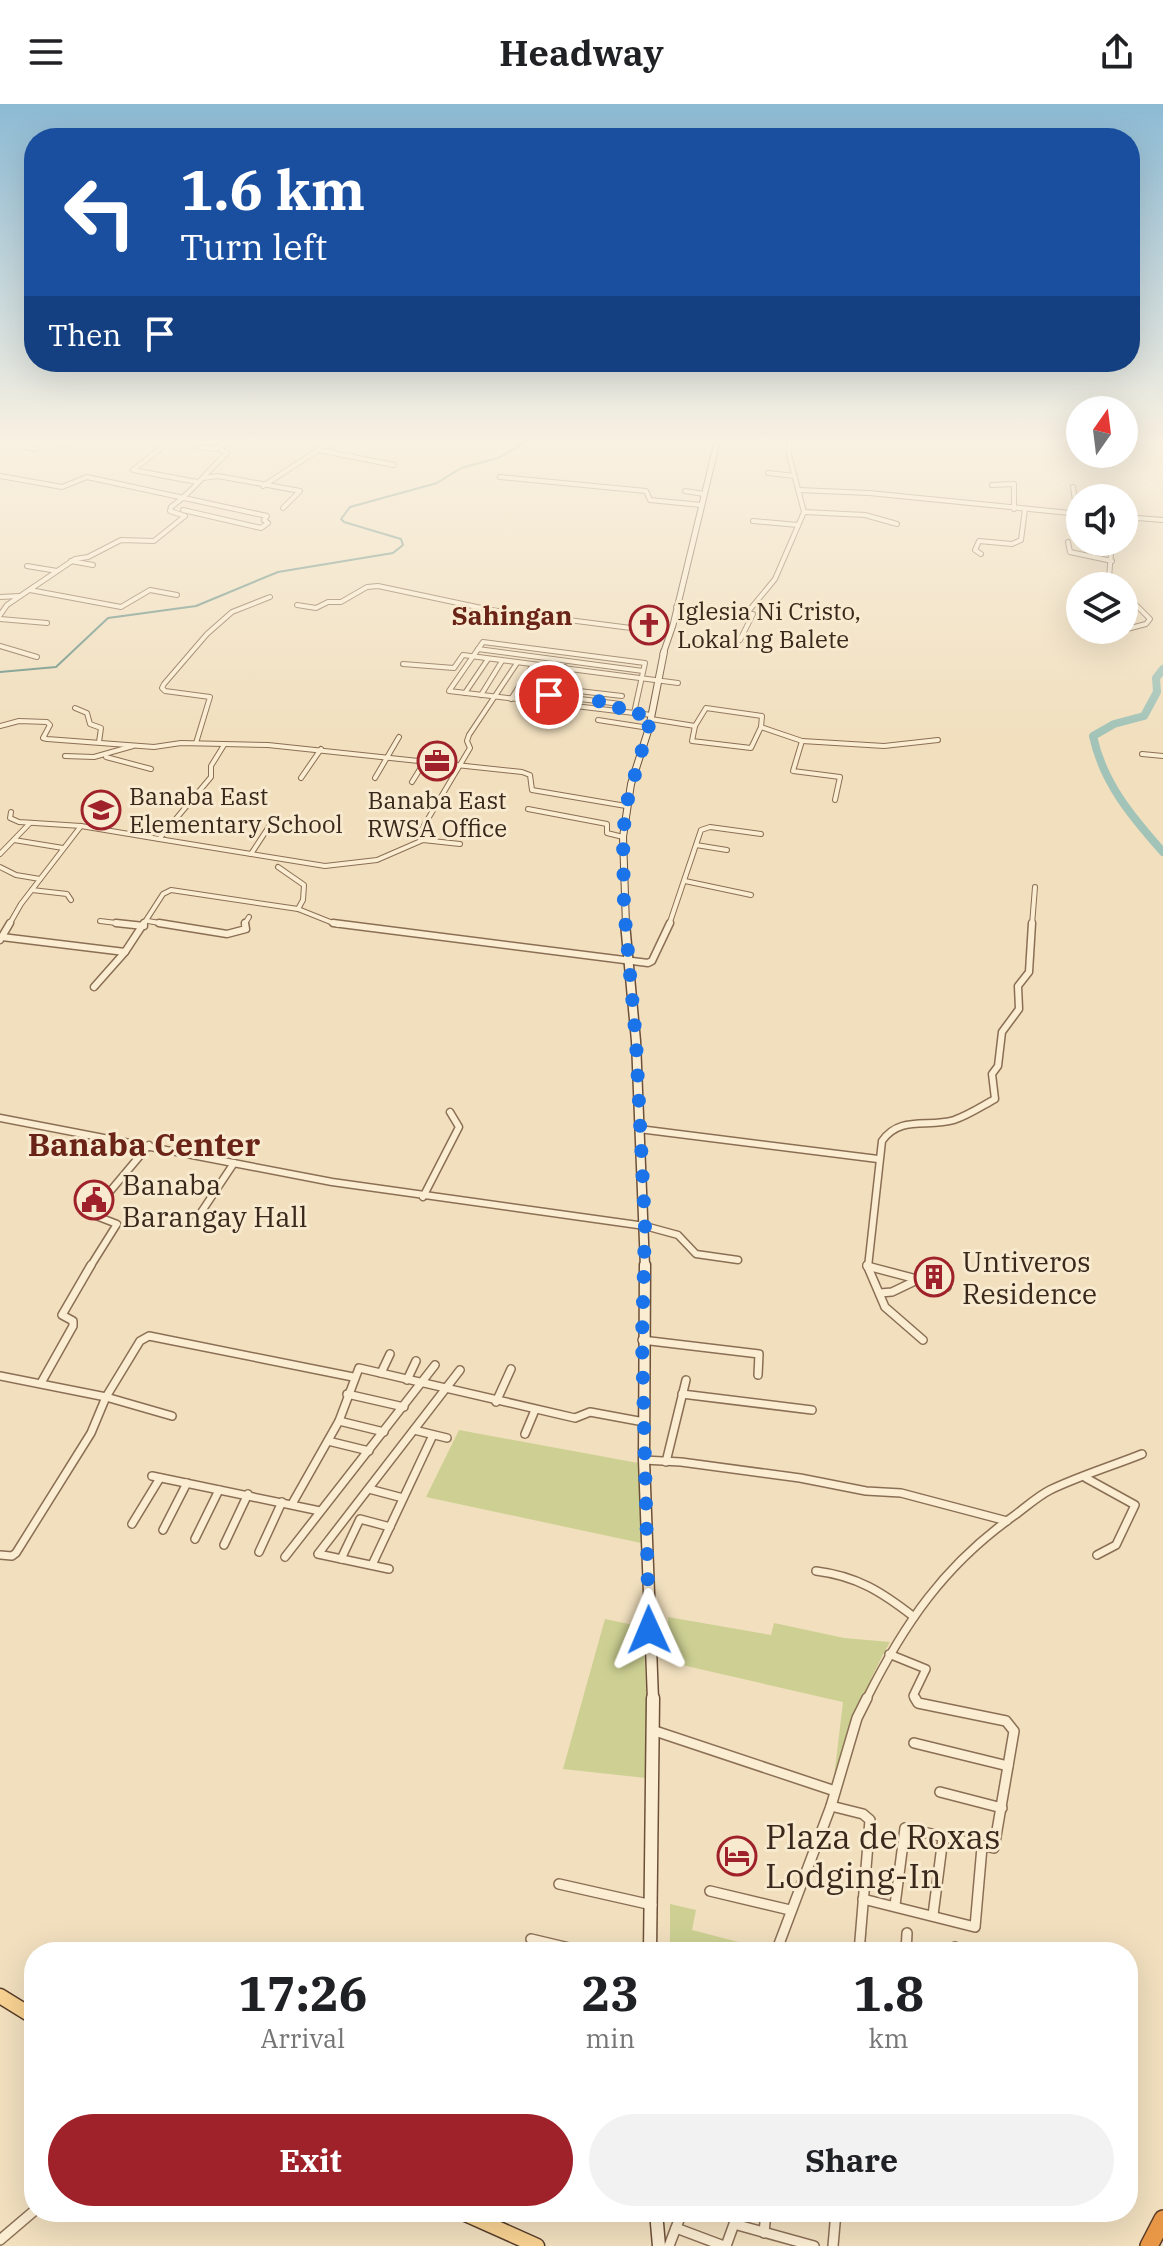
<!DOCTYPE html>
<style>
:root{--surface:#fff;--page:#f2f2f2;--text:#202124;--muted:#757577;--accent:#9f2129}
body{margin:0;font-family:"IBM Plex Serif",serif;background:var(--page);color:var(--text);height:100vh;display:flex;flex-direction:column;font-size:30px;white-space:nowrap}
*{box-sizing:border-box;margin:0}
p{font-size:26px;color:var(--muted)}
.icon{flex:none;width:44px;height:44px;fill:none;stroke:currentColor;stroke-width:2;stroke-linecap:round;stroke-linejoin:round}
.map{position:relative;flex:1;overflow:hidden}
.side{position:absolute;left:24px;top:1838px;width:1114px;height:280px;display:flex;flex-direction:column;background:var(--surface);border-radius:32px;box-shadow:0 8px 32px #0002}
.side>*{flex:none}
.hud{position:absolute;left:24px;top:24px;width:1116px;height:244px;border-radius:32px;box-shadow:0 8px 32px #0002;background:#1a4fa0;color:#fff;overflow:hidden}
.needle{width:52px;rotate:14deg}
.tools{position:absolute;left:1066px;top:292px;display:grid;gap:16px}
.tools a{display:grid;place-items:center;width:72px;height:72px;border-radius:50%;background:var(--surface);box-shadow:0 8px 32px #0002;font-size:40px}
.pin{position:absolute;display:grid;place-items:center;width:68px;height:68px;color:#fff;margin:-34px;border:4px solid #fff;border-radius:50%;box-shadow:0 2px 8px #0007}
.me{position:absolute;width:88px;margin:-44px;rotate:359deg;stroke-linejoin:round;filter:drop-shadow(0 0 6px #0008)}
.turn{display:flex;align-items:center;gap:28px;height:168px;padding:0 24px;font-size:36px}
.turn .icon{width:104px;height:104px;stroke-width:2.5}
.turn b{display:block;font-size:56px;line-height:68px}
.then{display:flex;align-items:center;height:76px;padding:0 24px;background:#0003;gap:16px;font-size:30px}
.eta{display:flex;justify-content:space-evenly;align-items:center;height:136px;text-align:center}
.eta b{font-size:48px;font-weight:800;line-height:56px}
.cta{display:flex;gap:16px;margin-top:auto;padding:16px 24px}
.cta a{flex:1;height:92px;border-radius:48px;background:var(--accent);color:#fff;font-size:32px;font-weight:800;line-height:92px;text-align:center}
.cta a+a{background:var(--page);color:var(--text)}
header{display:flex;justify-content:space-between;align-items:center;height:104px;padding:0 24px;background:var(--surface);font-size:36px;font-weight:800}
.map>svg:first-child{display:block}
.green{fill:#cdd092}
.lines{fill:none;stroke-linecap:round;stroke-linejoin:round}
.stream{stroke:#699185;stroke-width:2}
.river{stroke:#a2c3b7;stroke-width:8}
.street-far3-casing{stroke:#8b6f55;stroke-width:6}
.street-far2-casing{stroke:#8b6f55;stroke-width:9}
.street-far1-casing{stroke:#8b6f55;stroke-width:10}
.street-casing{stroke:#8b6f55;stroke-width:12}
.secondary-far4-casing{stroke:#6d5039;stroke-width:7}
.secondary-far3-casing{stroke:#6d5039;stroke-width:8}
.secondary-far2-casing{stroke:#6d5039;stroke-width:11}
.secondary-far1-casing{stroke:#6d5039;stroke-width:13}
.secondary-casing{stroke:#6d5039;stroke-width:15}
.primary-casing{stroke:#583d2a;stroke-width:17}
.highway-casing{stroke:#583d2a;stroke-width:20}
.street-far3{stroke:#fbedd2;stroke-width:4}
.street-far2{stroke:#fbedd2;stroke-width:6}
.street-far1{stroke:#fbedd2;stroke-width:7}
.street{stroke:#fbedd2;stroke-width:9}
.secondary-far4{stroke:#fbedd2;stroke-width:5}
.secondary-far3{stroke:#fbedd2;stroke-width:6}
.secondary-far2{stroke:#fbedd2;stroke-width:8}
.secondary-far1{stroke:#fbedd2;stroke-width:10}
.secondary{stroke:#fbedd2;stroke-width:12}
.primary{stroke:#f8d292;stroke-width:14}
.highway{stroke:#e89747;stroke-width:17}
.route{stroke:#1a73e8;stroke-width:14;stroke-dasharray:0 25.2}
.labels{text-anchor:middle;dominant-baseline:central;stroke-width:6;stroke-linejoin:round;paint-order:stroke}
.far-poi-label{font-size:24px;fill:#39281b;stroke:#f8eacf;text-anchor:start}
.far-neighbourhood-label{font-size:26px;font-weight:bold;fill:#692317;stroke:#f8eacf}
.poi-label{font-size:28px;fill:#39281b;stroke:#f8eacf;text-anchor:start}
.quarter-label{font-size:32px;font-weight:bold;fill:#692317;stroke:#f8eacf}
.near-poi-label{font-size:34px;fill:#39281b;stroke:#f8eacf;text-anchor:start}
</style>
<header><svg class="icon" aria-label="menu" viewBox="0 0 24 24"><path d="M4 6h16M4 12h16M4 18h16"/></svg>Headway<svg class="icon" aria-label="share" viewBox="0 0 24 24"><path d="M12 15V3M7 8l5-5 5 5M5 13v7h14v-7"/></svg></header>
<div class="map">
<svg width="1163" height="2142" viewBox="0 0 1163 2142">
<rect width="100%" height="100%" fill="#f1dfbe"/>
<g class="green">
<path d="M459,1326L638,1359L641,1439L426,1393Z"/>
<path d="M668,1513L771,1531L774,1519L844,1534L890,1538C864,1583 849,1631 833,1682L843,1598L669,1558Z"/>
<path d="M605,1515L643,1523L648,1628L646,1674L563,1665Z"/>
<path d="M670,1800L696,1806L692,1826L754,1842L753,1848H683L670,1845Z"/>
</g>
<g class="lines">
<path class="stream" d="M0,568L56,563L108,514L196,502L278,468L393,449L403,441L401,435L344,418L341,415L350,403L437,379L461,364L498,354L533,334"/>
<path class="river" d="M1163,565L1156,574L1157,588L1144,612L1114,620L1093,632C1103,679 1132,713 1163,748"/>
<defs>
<g id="street-far3">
<path d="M23,334L73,340"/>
<path d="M166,334L155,337L164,342L133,366L197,378"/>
<path d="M352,334L370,339L374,336L372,334"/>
<path d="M35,336L26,343L36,345"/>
<path d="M195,343L216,345"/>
<path d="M332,343L341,334"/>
<path d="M768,369L795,372"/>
<path d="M0,372L62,383L87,373L267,412L264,416L268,419L261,424L183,406"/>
<path d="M500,373L646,387L650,396L701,401"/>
<path d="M203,374L218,372L300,387L283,404"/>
<path d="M992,381L1014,380V405"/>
<path d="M263,382L318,346L394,361"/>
<path d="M1073,383L1077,410"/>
<path d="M799,386L869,389L1080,410"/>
<path d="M685,387L704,390"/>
<path d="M804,408L865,411L897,420"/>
<path d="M1124,413L1163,416"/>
<path d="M753,417L798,421"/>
<path d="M1068,438L1070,448L1112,457"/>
<path d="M1112,438L1109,473L1117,482"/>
<path d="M981,450L975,446L979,437L1012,440L1021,436L1025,405"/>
<path d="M71,457L93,461"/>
<path d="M27,462L57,467"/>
<path d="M30,486L121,503L150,486L177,491"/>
<path d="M0,493L20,492"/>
<path d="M297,501L316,504L328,498H341L367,483L378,482L491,506L670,529"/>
<path d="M676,503L753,510L740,536"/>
<path d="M747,509L775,475L804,408L789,351L790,334"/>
<path d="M0,511L7,501L75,455L88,453L121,436L154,437L185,412L170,407L171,403C194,387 206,368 227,349L217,343L237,334"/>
<path d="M0,515L47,519"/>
<path d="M1123,526L1146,520L1150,515L1124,489"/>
<path d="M483,538L645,559L634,609L449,587Z"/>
<path d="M0,542L37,553"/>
<path d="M478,545L643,567"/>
<path d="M403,560L454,564L463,551L678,579"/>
<path d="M553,584L622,592"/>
<path d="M553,585L565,563"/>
<path d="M465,589L488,555"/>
<path d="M481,591L502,557"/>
<path d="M549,591L620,600"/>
<path d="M511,595L533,561"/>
<path d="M527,596L547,563"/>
<path d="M75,604L87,609L90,620L101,624L99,638"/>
<path d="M706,604L762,612L761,623L751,644L692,637L695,622Z"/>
<path d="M634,609L652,611"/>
<path d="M651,615L695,622"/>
<path d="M598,616L649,624"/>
<path d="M0,622L19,617L47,618L50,621L43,634L47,635L154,643L181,639L268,641L522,668L530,671L532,686L626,702"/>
<path d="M761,623L802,637L793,667L840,673L835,696"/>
<path d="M802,637L884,642L938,636"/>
<path d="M196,639L210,593L165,587L162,584L164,580L207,530L232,508L270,493"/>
<path d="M224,641L211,662V673L159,735L251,750L272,718"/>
<path d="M1142,650L1163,652"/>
<path d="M65,652L94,653L133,642"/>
<path d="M106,653L151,665"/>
<path d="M301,674L321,645"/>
<path d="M375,674L399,633"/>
<path d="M412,678L425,657"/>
<path d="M528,705L607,720V729L623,733"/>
<path d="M11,708L10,714L19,718L81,722L159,735"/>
<path d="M419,730L470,644L467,637L469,631L517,559"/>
<path d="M14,736L63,744"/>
<path d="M696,741L727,746"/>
<path d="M0,750L30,719"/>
<path d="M251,750L325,762L377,756L423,736L460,740"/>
<path d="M0,763L16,771L40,775"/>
<path d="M278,763L304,781L303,796L298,805"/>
<path d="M685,777L751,791"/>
<path d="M32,786L67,790L71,796"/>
<path d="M100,817L133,821"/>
<path d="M148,817L171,821"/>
<path d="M9,821L21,800L81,722"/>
<path d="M143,821L163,790L171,786L298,805L338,821"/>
<path d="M244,821L249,813"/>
<path d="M669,821L701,726L710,723L761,730"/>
<path d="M1032,821L1035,783"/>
</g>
<g id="street-far2">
<path d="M116,819L144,822"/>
<path d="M159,819L227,830L246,825L245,819"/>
<path d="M333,819L648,859L652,857L670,819"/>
<path d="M2,833L125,848L144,819"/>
<path d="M0,836L10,819"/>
<path d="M94,883L125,848"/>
<path d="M0,1014L332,1078L645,1122L678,1131L696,1150L738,1156"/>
<path d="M639,1025L878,1055"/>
<path d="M423,1093L459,1023L450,1008"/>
<path d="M194,1119L234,1059"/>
<path d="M867,1162L872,1163"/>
<path d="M90,1163L117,1120L91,1110L149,1041"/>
<path d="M868,1163L882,1037C900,1011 928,1024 954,1016C969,1011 982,1002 995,995L992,970L998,962L1002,928L1019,905L1018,882L1029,868L1032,819"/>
</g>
<g id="street-far1">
<path d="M867,1161L885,1203L923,1236"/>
<path d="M867,1162L947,1183"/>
<path d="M880,1189L892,1188L915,1177"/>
<path d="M642,1236L759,1250L758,1271"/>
<path d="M381,1269L390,1250"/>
<path d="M0,1272L106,1293L172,1312"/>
<path d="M407,1276L416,1257"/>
<path d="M41,1279L73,1222V1217L62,1211L91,1161"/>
<path d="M347,1290L404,1303"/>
<path d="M682,1290L812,1306"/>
<path d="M496,1298L511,1265"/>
<path d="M339,1317L384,1328"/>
<path d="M414,1326L447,1334"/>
<path d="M525,1330L535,1306"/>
<path d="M328,1337L369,1347"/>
<path d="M644,1356L681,1358L800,1374L866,1387L901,1389L1007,1417"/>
<path d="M666,1358L686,1276"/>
<path d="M152,1372L320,1407"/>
<path d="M1086,1374L1135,1401L1116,1441L1097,1451"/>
<path d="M369,1385L403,1394"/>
<path d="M292,1400L339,1317L359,1264L575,1314L590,1308L644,1318"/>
<path d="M132,1420L160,1374"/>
<path d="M163,1426L187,1379"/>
<path d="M195,1435L219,1386"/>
<path d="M224,1441L248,1390"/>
<path d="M259,1448L282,1398"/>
<path d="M0,1451L12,1452L16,1449L91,1329L106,1293L140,1237L149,1232L353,1273"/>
<path d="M285,1453L435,1261"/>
<path d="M341,1455L360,1415L390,1423"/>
<path d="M372,1461L433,1331"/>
<path d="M389,1465L318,1450L460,1266"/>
<path d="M816,1467C857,1472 882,1488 914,1513"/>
<path d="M889,1550L926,1565L913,1592L916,1596"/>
<path d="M866,1596C904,1520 944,1461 1015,1411C1026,1403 1038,1392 1050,1386C1079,1372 1112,1362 1142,1350"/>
</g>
<g id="street">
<path d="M655,1627L835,1687"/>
<path d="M914,1639L1008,1662"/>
<path d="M940,1688L1002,1704"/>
<path d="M831,1702L863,1710L870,1716L859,1848"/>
<path d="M559,1780L652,1801"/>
<path d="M710,1787L790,1806"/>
<path d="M863,1795L975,1823L982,1743"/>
<path d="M895,1801L905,1724L994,1744L1014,1627L1006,1617L918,1599L915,1594"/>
<path d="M933,1811L943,1734"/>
<path d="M531,1835L586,1848"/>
<path d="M955,1843V1848"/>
<path d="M776,1848L831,1702L857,1614L867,1594"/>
<path d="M906,1848L907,1829"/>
<path d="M676,2124L724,2142"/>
<path d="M764,2129L766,2108"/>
<path d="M0,2136L34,2107"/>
<path d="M669,2142L682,2108"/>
<path d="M726,2142L734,2120L814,2142"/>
<path d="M833,2142L836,2108"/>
</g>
<path id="secondary-far4" d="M663,550L673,521L718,334"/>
<path id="secondary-far3" d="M626,821L623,733L631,680L649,624L664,548"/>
<path id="secondary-far2" d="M625,819L636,937L645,1163"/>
<path id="secondary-far1" d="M645,1161L644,1356L653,1596"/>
<g id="secondary">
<path d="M650,1848L653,1594"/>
<path d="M656,2108L659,2142"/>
</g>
<g id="primary">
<path d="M0,1892L34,1913"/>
<path d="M461,2108L537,2142"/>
</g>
<path id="highway" d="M1149,2142L1163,2115"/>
</defs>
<use href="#street-far3" class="street-far3-casing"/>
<use href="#street-far2" class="street-far2-casing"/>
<use href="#street-far1" class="street-far1-casing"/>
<use href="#street" class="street-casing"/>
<use href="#secondary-far4" class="secondary-far4-casing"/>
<use href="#secondary-far3" class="secondary-far3-casing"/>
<use href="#secondary-far2" class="secondary-far2-casing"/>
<use href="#secondary-far1" class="secondary-far1-casing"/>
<use href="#secondary" class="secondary-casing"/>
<use href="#primary" class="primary-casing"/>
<use href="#highway" class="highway-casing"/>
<use href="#street-far3" class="street-far3"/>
<use href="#street-far2" class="street-far2"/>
<use href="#street-far1" class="street-far1"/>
<use href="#street" class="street"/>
<use href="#secondary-far4" class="secondary-far4"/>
<use href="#secondary-far3" class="secondary-far3"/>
<use href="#secondary-far2" class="secondary-far2"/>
<use href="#secondary-far1" class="secondary-far1"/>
<use href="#secondary" class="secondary"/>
<use href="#primary" class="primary"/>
<use href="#highway" class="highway"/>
</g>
<linearGradient id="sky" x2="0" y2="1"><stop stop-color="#8cbad4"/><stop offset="0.53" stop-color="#f9f1e2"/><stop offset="1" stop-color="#f9f1e2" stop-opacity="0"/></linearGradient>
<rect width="1163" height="634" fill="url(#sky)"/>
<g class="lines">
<path class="route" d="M549,591L620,600L618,608L652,611L626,702L623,733L624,803L636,937L645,1122L642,1236L649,1526"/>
</g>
<defs>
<symbol id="church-ring" viewBox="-11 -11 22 22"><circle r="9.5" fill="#f8eacf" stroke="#9f2129" stroke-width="1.5"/><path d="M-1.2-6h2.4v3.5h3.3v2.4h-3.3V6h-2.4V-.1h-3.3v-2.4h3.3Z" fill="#9f2129"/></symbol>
<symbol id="office-ring" viewBox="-11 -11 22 22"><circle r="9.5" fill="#f8eacf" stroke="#9f2129" stroke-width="1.5"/><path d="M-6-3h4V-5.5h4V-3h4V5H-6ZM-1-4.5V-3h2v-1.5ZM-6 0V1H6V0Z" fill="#9f2129"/></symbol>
<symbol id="school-ring" viewBox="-11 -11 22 22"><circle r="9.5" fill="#f8eacf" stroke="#9f2129" stroke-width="1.5"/><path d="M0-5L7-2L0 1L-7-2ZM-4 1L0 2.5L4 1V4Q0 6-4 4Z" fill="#9f2129"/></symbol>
<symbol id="civic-ring" viewBox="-11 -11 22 22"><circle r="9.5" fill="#f8eacf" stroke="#9f2129" stroke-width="1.5"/><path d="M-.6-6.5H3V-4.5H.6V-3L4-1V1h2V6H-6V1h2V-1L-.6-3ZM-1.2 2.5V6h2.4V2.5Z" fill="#9f2129"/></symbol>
<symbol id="building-ring" viewBox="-11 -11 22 22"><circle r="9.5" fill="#f8eacf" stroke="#9f2129" stroke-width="1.5"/><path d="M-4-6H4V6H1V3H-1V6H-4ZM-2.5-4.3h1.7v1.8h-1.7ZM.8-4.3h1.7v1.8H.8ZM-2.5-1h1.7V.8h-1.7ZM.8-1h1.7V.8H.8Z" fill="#9f2129"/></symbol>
<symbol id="hotel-ring" viewBox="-11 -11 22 22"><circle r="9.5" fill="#f8eacf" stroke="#9f2129" stroke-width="1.5"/><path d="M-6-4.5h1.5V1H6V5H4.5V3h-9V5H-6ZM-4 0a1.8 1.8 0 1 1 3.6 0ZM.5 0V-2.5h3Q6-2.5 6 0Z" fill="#9f2129"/></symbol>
</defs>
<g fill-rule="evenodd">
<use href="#church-ring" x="627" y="499" width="44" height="44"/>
<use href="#office-ring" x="415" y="635" width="44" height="44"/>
<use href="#school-ring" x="79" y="684" width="44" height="44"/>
<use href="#civic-ring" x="72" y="1074" width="44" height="44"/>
<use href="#building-ring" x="912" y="1151" width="44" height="44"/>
<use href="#hotel-ring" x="715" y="1730" width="44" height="44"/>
</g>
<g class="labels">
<g class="far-poi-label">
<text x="677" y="507">Iglesia Ni Cristo,<tspan x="677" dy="28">Lokal ng Balete</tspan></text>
<text x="129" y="692">Banaba East<tspan x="129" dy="28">Elementary School</tspan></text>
<text x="437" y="696" text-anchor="middle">Banaba East<tspan x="437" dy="28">RWSA Office</tspan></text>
</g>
<g class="far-neighbourhood-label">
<text x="512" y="511">Sahingan</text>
</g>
<g class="poi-label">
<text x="122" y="1080">Banaba<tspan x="122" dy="32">Barangay Hall</tspan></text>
<text x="962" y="1157">Untiveros<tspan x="962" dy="32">Residence</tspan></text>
</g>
<g class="quarter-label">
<text x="144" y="1040">Banaba Center</text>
</g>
<g class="near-poi-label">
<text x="765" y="1732">Plaza de Roxas<tspan x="765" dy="39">Lodging-In</tspan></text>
</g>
</g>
</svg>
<div class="tools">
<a><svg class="needle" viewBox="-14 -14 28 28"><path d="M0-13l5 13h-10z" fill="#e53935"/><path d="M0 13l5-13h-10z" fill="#757577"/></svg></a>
<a><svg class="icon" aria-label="sound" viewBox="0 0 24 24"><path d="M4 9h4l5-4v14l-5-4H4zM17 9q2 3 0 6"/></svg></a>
<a><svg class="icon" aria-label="layers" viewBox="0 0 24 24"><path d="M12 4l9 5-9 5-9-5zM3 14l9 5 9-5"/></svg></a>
</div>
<div class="pin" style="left:549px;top:591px;background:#d93025"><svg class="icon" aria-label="arrive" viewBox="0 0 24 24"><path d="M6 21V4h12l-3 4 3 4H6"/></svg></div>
<svg class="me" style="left:649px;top:1526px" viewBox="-20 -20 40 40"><path d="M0-17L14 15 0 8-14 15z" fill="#1a73e8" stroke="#fff" stroke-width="4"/></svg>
<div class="hud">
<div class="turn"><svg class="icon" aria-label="left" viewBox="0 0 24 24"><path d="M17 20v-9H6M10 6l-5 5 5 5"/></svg><div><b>1.6 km</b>Turn left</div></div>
<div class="then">Then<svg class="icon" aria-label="arrive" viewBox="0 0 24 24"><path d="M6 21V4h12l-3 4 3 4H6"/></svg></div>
</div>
<section class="side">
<div class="eta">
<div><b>17:26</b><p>Arrival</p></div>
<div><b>23</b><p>min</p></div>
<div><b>1.8</b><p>km</p></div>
</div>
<div class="cta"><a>Exit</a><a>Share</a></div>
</section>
</div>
